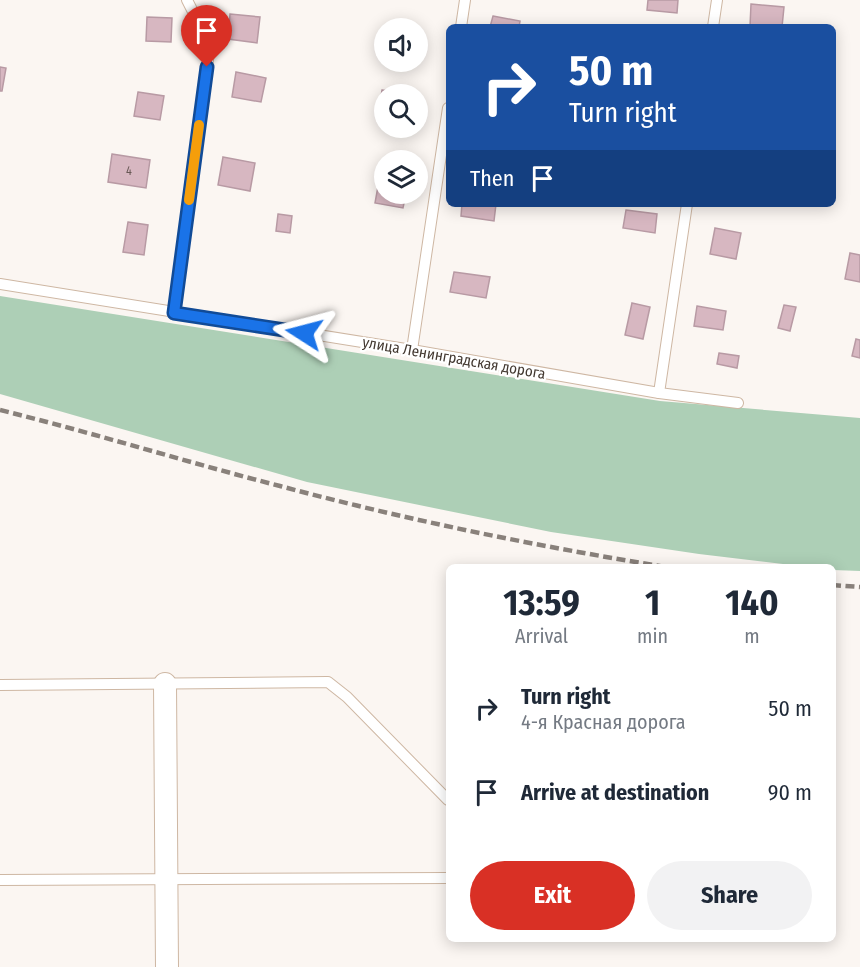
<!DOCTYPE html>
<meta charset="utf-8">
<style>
:root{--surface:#fff;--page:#f2f2f3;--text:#1f2937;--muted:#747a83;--accent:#d93025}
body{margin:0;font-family:"Fira Sans Condensed",sans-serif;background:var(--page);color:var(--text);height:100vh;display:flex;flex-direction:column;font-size:22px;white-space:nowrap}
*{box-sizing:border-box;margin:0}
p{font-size:20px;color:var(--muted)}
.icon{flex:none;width:33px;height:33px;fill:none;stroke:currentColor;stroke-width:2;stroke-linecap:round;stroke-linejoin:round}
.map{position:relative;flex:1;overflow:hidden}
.side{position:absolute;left:446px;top:564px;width:390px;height:378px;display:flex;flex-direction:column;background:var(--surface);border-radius:9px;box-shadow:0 3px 15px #0003}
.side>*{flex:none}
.top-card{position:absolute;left:446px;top:24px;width:390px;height:183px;border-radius:9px;box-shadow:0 3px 15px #0003;background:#1a4fa0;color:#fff;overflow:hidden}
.controls{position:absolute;left:374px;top:18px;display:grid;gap:12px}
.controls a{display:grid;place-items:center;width:54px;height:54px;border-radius:50%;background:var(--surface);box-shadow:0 3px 15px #0003;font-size:30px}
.pin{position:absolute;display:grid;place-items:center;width:51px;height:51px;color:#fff;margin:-62px -26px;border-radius:50% 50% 50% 0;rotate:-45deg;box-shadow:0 0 6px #0007}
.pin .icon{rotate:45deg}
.me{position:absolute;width:66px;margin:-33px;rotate:279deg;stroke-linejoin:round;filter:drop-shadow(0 0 4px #0008)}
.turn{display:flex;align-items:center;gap:21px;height:126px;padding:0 24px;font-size:27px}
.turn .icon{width:78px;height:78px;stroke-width:2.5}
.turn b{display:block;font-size:42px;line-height:51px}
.then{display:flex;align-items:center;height:57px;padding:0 24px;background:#0003;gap:12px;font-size:22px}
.eta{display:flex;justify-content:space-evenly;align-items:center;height:102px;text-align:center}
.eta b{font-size:36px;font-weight:700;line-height:42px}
.action{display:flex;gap:12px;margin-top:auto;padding:12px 24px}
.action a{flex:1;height:69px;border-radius:36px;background:var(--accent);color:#fff;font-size:24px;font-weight:700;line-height:69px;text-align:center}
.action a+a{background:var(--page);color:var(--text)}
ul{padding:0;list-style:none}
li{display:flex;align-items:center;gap:18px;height:84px;padding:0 24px}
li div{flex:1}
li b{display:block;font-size:22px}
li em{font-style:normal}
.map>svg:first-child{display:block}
.green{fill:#adcfb6}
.building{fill:#d7b7c1;stroke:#b89aa4;stroke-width:1.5}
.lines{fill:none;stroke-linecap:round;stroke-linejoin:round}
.service-casing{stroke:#ceb7a3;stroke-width:12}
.minor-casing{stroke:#ceb7a3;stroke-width:24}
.service{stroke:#fff;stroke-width:10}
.minor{stroke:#fff;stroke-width:22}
.rail{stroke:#89817b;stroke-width:4.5;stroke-dasharray:9 4.5;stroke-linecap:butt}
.route-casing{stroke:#114b97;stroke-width:15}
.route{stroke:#1a73e8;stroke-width:10}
.slow{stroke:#f59e0b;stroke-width:10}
.labels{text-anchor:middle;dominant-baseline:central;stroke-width:4.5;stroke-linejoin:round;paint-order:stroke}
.number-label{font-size:12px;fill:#685855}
.street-label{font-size:15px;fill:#433931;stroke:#fff}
</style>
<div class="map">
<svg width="860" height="967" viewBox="0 0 860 967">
<rect width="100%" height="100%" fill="#fbf6f2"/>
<path class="green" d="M0,296L660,401L860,418V571L833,570L832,567H808L699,554L551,532L307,482L0,394Z"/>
<g class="building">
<path d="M648,0H678L677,13L647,10Z"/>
<path d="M751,4L784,7L782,27H750Z"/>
<path d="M230,14L260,17L257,43L228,39Z"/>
<path d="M493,16L520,21L519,27H490Z"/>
<path d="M147,17L172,18L171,42L146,41Z"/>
<path d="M0,67L6,68L2,91H0Z"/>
<path d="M236,72L266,78L261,102L232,97Z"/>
<path d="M382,90L410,94H384V112L379,111Z"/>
<path d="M138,92L164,96L160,120L134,116Z"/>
<path d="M112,154L150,160L146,188L108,182Z"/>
<path d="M223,157L255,163L250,191L218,185Z"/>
<path d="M379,181L384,182V194H406L403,208L375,203Z"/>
<path d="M462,204H496L494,221L461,216Z"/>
<path d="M626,210L657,214L655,233L623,228Z"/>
<path d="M278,214L292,216L290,233L276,231Z"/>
<path d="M128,222L148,225L144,255L123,252Z"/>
<path d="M715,228L741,233L736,259L710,254Z"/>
<path d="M850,253L860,255V282L845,279Z"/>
<path d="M454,272L490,277L486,298L450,292Z"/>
<path d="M632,303L650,307L643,339L625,335Z"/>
<path d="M784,305L796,307L790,331L778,328Z"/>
<path d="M697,306L726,311L723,330L694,326Z"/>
<path d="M856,339L860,340V358L852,356Z"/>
<path d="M719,353L739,356L737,368L717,364Z"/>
</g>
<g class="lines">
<defs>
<g id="service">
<path d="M461,27L465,0"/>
<path d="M713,27L717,0"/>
<path d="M0,284L412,350L659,393L738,403"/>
<path d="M174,313L210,45L187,0"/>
<path d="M412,350L448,108"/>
<path d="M659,393L687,204"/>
<path d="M0,685L328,682L347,697L448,800"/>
<path d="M0,880L448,878"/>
</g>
<path id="minor" d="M165,684L167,967"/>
</defs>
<use href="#service" class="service-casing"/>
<use href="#minor" class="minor-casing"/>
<use href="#service" class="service"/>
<use href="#minor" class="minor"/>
<g class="rail">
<path d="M0,410C94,433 186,462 280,486C407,520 536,546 666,567"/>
<path d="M832,585L860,587"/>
</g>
</g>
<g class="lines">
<defs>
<path id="route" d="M207,67L174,313L304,333"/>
</defs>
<use href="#route" class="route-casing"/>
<use href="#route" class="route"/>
<path class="slow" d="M189,200L199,125"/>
</g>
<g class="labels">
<g class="number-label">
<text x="129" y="171">4</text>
</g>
<g class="street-label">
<text transform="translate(454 358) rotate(10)">улица Ленинградская дорога</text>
</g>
</g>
</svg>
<div class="controls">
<a><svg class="icon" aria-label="sound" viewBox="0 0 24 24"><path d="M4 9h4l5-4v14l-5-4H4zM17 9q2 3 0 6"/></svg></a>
<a><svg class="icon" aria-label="search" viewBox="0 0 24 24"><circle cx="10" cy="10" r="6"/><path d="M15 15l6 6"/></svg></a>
<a><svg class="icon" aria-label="layers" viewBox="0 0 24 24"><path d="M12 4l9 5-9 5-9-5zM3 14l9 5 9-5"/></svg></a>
</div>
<div class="pin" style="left:207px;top:67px;background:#d93025"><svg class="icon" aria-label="arrive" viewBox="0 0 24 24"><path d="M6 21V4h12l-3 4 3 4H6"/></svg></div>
<svg class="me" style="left:304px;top:333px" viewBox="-20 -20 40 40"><path d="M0-17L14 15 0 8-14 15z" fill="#1a73e8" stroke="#fff" stroke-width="4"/></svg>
<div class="top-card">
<div class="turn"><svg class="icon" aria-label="right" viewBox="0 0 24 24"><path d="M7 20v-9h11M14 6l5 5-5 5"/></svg><div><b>50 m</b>Turn right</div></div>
<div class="then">Then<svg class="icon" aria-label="arrive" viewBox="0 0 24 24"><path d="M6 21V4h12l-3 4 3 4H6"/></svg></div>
</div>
<section class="side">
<div class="eta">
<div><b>13:59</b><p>Arrival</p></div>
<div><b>1</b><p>min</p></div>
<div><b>140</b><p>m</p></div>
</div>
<ul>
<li><svg class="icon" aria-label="right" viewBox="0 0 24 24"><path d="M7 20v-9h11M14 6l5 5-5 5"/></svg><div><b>Turn right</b><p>4-я Красная дорога</p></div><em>50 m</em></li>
<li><svg class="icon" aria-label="arrive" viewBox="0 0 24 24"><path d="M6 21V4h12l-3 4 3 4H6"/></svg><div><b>Arrive at destination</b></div><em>90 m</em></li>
</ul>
<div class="action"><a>Exit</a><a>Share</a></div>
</section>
</div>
